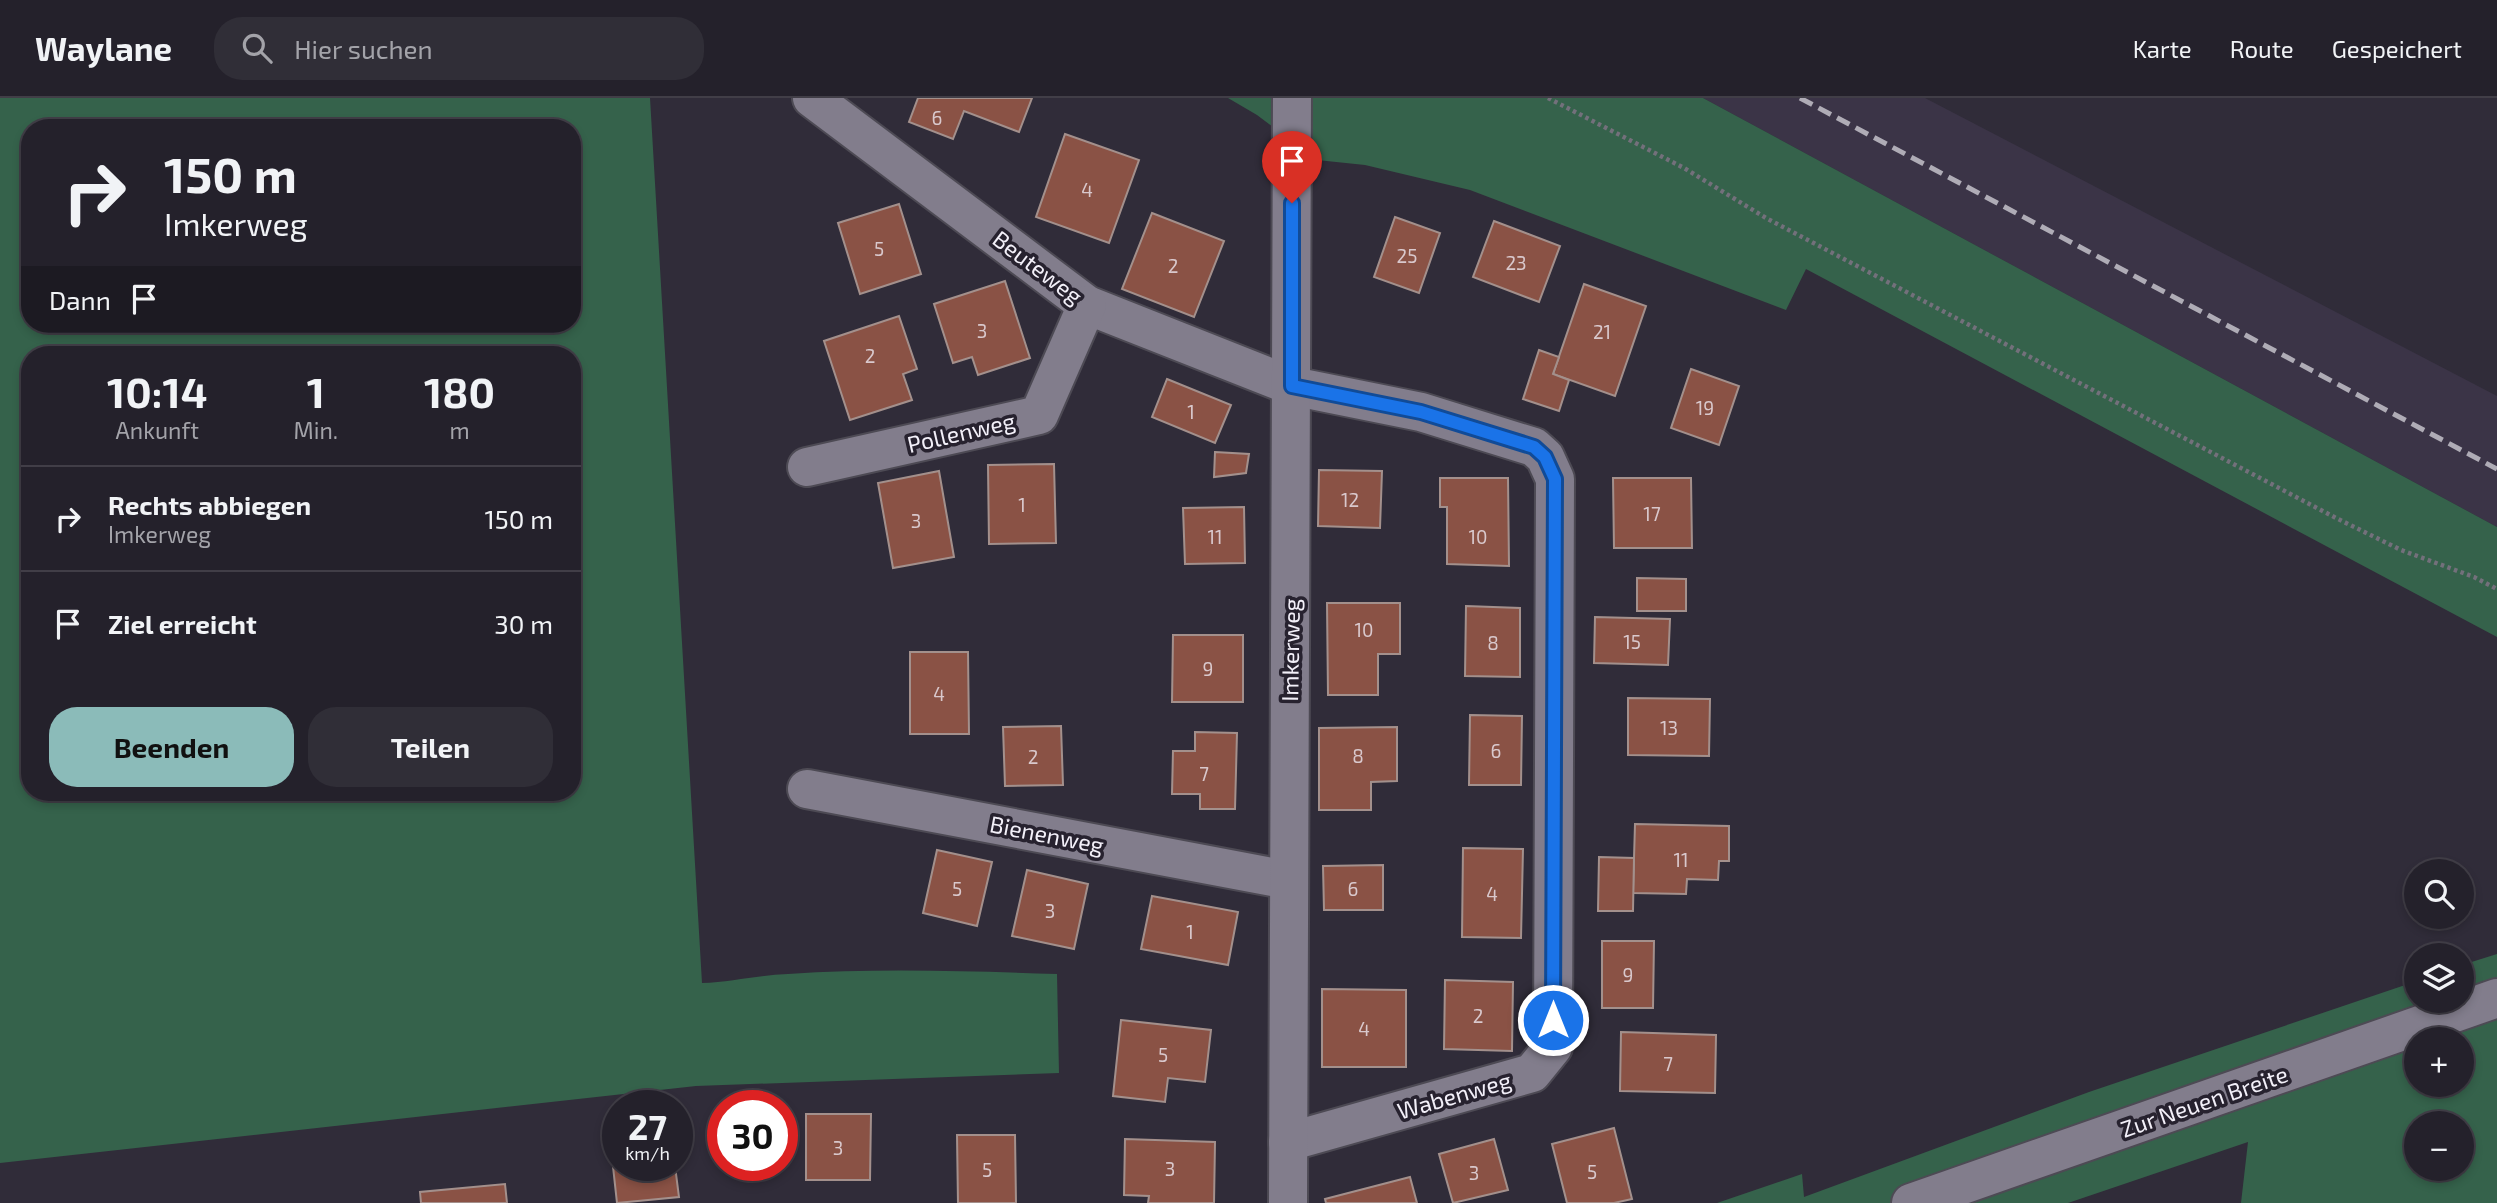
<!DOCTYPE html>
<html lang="de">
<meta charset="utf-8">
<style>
:root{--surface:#24212b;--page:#302e37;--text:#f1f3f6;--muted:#a3a3a9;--line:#413e47;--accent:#8bbbb9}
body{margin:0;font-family:"Exo 2",sans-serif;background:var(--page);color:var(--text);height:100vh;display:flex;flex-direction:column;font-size:26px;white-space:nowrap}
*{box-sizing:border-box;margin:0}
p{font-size:23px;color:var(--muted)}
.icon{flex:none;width:38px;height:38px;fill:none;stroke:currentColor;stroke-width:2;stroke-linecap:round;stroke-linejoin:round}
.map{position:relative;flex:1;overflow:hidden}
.panel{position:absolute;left:21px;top:248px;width:560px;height:455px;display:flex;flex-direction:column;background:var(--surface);border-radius:28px;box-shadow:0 4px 10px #0003,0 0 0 2px var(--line)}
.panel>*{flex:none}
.top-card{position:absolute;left:21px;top:21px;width:560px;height:214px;border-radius:28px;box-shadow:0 4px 10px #0003,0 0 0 2px var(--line);background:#24212b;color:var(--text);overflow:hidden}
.controls{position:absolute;left:2404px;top:761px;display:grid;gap:14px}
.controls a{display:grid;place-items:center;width:70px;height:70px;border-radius:50%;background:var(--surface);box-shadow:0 4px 10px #0003,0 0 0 2px var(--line);font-size:35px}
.speed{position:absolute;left:602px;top:992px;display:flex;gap:14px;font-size:35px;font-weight:700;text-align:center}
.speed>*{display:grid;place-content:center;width:91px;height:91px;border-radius:50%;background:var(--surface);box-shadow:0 4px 10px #0003,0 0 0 2px var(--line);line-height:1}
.speed small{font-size:18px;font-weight:400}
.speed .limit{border:10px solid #d22;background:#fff;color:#111}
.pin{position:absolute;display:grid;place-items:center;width:60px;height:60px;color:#fff;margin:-72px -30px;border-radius:50% 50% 50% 0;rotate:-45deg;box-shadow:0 0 7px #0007}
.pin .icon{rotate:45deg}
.me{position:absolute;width:77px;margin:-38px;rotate:0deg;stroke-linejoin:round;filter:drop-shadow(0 0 5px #0008)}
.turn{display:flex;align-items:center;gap:24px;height:147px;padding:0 28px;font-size:32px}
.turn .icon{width:91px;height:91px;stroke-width:2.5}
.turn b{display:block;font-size:49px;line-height:60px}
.then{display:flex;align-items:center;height:66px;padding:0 28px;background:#0003;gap:14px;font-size:26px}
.eta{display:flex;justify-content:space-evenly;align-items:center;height:119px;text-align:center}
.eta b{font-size:42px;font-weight:700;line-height:49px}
.action{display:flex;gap:14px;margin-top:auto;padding:14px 28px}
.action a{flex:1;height:80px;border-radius:28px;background:var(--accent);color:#111;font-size:28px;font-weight:700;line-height:80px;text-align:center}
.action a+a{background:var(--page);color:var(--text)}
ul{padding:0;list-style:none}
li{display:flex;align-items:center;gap:21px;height:105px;padding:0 28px;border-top:2px solid var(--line)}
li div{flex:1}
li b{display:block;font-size:26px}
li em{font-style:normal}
header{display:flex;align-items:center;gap:42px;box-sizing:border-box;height:98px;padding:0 35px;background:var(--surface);border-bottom:2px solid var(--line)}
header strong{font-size:33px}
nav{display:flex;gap:38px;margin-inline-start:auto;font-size:24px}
.search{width:490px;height:63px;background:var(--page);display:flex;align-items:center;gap:18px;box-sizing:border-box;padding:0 24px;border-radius:28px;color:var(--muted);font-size:26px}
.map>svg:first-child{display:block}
.built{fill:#3b3447}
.green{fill:#35624b;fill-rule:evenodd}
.building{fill:#8a5245;stroke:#a3908c;stroke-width:2}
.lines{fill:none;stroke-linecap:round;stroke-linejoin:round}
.minor-casing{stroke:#4d4a54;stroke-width:42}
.path{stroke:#73707b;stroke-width:4.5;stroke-dasharray:3.5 3.5;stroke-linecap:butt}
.minor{stroke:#827d8c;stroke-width:38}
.rail{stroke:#afacb6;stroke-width:5;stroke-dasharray:14 7;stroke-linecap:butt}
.route-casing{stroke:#114b97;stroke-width:18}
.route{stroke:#1a73e8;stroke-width:12}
.labels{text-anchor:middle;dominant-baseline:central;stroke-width:7;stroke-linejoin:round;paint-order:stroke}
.number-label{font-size:19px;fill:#d9c8cc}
.street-label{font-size:23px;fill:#f3f0f9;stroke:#27222f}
</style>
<header>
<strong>Waylane</strong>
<div class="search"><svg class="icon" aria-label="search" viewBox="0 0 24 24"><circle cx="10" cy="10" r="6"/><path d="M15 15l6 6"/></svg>Hier suchen</div>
<nav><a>Karte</a><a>Route</a><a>Gespeichert</a></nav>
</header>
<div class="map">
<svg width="2497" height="1105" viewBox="0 0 2497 1105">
<rect width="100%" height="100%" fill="#302c39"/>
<path class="built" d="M1703,0H1925L2497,298V429Z"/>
<g class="green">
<path d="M0,0H650L702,885C731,884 759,877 788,876C877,870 967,873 1057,876L1059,975L696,988L0,1065ZM30,30H572V226H30ZM572,257V695H30V257Z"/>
<path d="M1228,0H1703L2497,429V539L1806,171L1786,212L1470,92L1365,67L1317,62L1257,17Z"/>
<path d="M2497,856V1105H2241L2248,1044L2068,1105H1717L1802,1076L1804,1099L2089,994L2417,883V903H2462V867ZM2417,942H2462V987H2417ZM2417,1026H2462V1071H2417Z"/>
</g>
<g class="building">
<path d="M918,0H1032L1019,34L964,13L953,41L909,24Z"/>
<path d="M1065,36L1139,62L1109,145L1036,119Z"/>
<path d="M899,106L921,176L860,196L838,125Z"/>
<path d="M1152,115L1224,143L1194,219L1122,191Z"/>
<path d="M1395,119L1440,135L1419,195L1374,179Z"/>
<path d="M1494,123L1560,148L1539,204L1473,179Z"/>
<path d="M1005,183L1030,260L978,277L972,259L953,265L934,206Z"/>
<path d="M1584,186L1646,208L1615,298L1553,276Z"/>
<path d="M899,218L917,271L903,276L912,302L850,322L824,243Z"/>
<path d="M1539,252L1559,259L1553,276L1569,282L1559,313L1523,301Z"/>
<path d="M1691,271L1739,288L1719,347L1671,330Z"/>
<path d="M1167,281L1231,307L1215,345L1152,319Z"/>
<path d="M1215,354L1249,356L1246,375L1214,379Z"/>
<path d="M1054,366L1056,445L989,446L988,367Z"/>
<path d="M1319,372L1382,373L1380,430L1318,428Z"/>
<path d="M939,373L954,459L893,470L878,385Z"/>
<path d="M1440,380H1508L1509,468L1447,466V409H1440Z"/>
<path d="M1613,380H1691L1692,450H1614Z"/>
<path d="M1244,409L1245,465L1185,466L1183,410Z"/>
<path d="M1637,480L1686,481V513H1637Z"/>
<path d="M1327,505H1400V556H1378V597H1328Z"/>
<path d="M1466,508L1520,510V579L1465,578Z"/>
<path d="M1595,519L1670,521L1668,567L1594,565Z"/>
<path d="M1173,537H1243V604H1172Z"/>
<path d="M910,554H968L969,636H910Z"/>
<path d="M1628,600L1710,601L1709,658L1628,657Z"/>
<path d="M1470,617L1522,618L1521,687H1469Z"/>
<path d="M1061,628L1063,687L1005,688L1003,629Z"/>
<path d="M1397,629V683L1371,684V712H1319V630Z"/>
<path d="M1195,634L1237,635L1235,711H1200V696H1172L1173,653H1195Z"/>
<path d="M1635,726L1729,728V763H1719L1718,782L1687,781L1686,796L1633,795Z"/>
<path d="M1463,750L1523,751L1521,840L1462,839Z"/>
<path d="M937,752L992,764L977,828L923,815Z"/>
<path d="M1599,759L1634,760L1633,813H1598Z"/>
<path d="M1383,767V812H1324L1323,768Z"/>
<path d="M1027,772L1088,786L1074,851L1012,838Z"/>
<path d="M1152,798L1238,814L1228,867L1141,851Z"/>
<path d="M1602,843H1654L1653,910H1602Z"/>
<path d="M1445,882L1513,884L1512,953L1444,951Z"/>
<path d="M1322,891L1406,892V969H1322Z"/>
<path d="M1121,922L1211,932L1205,984L1168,980L1165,1004L1113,998Z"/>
<path d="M1621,934L1716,937L1715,995L1620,993Z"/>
<path d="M806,1016H871L870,1082H806Z"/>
<path d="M1614,1030L1632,1101L1614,1105H1567L1552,1046Z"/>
<path d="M957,1037H1015L1016,1105H958Z"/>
<path d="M618,1040V1068H675L679,1099L617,1105L610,1041Z"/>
<path d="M1125,1041L1215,1044L1214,1105H1148L1149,1098L1124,1097Z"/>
<path d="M1494,1041L1508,1092L1453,1105L1439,1056Z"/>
<path d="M1410,1079L1417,1105H1326L1325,1101Z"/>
<path d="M505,1086L507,1105H421L420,1094Z"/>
</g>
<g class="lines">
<defs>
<g id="minor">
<path d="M812,0L1087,207L1292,288L1421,314L1534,349L1545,359L1555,381L1553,949L1532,975L1288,1044"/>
<path d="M807,369L1039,317L1087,207"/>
<path d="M807,691L1288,782"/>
<path d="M1288,1105L1292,0"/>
<path d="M1911,1105L2497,900"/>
</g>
</defs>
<use href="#minor" class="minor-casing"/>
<path class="path" d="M1548,0L1684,70L1766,120L2336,420L2401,452L2474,479L2497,491"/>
<use href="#minor" class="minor"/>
<path class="rail" d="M1800,0L2497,371"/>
</g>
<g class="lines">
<defs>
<path id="route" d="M1292,105V288L1421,314L1534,349L1545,359L1555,381L1553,922"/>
</defs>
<use href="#route" class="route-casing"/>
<use href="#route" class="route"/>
</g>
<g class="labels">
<g class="number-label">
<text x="937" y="19">6</text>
<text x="1087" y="91">4</text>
<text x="879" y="150">5</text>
<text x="1407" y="157">25</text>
<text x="1516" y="164">23</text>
<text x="1173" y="167">2</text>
<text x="982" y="232">3</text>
<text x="1602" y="233">21</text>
<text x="870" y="257">2</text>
<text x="1705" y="309">19</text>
<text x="1191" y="313">1</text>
<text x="1350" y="401">12</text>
<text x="1022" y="406">1</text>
<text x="1652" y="415">17</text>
<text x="916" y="422">3</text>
<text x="1215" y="438">11</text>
<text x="1478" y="438">10</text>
<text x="1364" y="531">10</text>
<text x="1632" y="543">15</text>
<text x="1493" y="544">8</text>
<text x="1208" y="570">9</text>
<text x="939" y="595">4</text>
<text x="1669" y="629">13</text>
<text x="1496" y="652">6</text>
<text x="1358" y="657">8</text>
<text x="1033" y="658">2</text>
<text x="1204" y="675">7</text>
<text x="1681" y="761">11</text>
<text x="957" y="790">5</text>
<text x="1353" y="790">6</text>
<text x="1492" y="795">4</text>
<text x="1050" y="812">3</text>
<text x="1190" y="833">1</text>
<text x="1628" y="876">9</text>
<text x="1478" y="917">2</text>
<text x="1364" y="930">4</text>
<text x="1163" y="956">5</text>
<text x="1668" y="965">7</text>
<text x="838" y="1049">3</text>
<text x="1170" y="1070">3</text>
<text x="987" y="1071">5</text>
<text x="1592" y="1073">5</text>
<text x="1474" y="1074">3</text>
</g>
<g class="street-label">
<text transform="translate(1038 169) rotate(37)">Beuteweg</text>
<text transform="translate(961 334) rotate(-13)">Pollenweg</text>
<text transform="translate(1290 552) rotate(-89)">Imkerweg</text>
<text transform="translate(1047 736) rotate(11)">Bienenweg</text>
<text transform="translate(1454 997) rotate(-16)">Wabenweg</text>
<text transform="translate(2204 1003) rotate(-19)">Zur Neuen Breite</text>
</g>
</g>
</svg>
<div class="controls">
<a><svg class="icon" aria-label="search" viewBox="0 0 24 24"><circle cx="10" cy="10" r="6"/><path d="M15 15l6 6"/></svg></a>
<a><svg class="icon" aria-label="layers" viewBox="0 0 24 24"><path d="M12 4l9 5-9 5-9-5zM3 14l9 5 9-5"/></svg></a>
<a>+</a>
<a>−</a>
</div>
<div class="speed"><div>27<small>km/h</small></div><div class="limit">30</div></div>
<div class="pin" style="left:1292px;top:105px;background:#d93025"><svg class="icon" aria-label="arrive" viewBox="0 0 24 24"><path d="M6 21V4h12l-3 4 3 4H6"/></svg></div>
<svg class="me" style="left:1553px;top:922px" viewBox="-20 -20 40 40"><circle r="17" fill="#1a73e8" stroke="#fff" stroke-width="3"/><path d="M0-11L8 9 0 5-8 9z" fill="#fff"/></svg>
<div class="top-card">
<div class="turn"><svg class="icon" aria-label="right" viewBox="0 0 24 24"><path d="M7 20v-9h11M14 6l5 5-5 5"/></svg><div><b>150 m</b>Imkerweg</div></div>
<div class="then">Dann<svg class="icon" aria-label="arrive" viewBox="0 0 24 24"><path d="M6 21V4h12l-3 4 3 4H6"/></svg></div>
</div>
<section class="panel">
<div class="eta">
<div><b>10:14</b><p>Ankunft</p></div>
<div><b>1</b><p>Min.</p></div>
<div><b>180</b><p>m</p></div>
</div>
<ul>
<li><svg class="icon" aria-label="right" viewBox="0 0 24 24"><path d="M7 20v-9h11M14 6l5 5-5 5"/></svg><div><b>Rechts abbiegen</b><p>Imkerweg</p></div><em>150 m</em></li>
<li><svg class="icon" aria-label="arrive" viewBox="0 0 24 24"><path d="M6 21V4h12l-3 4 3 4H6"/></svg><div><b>Ziel erreicht</b></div><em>30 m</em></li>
</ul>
<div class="action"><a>Beenden</a><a>Teilen</a></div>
</section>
</div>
